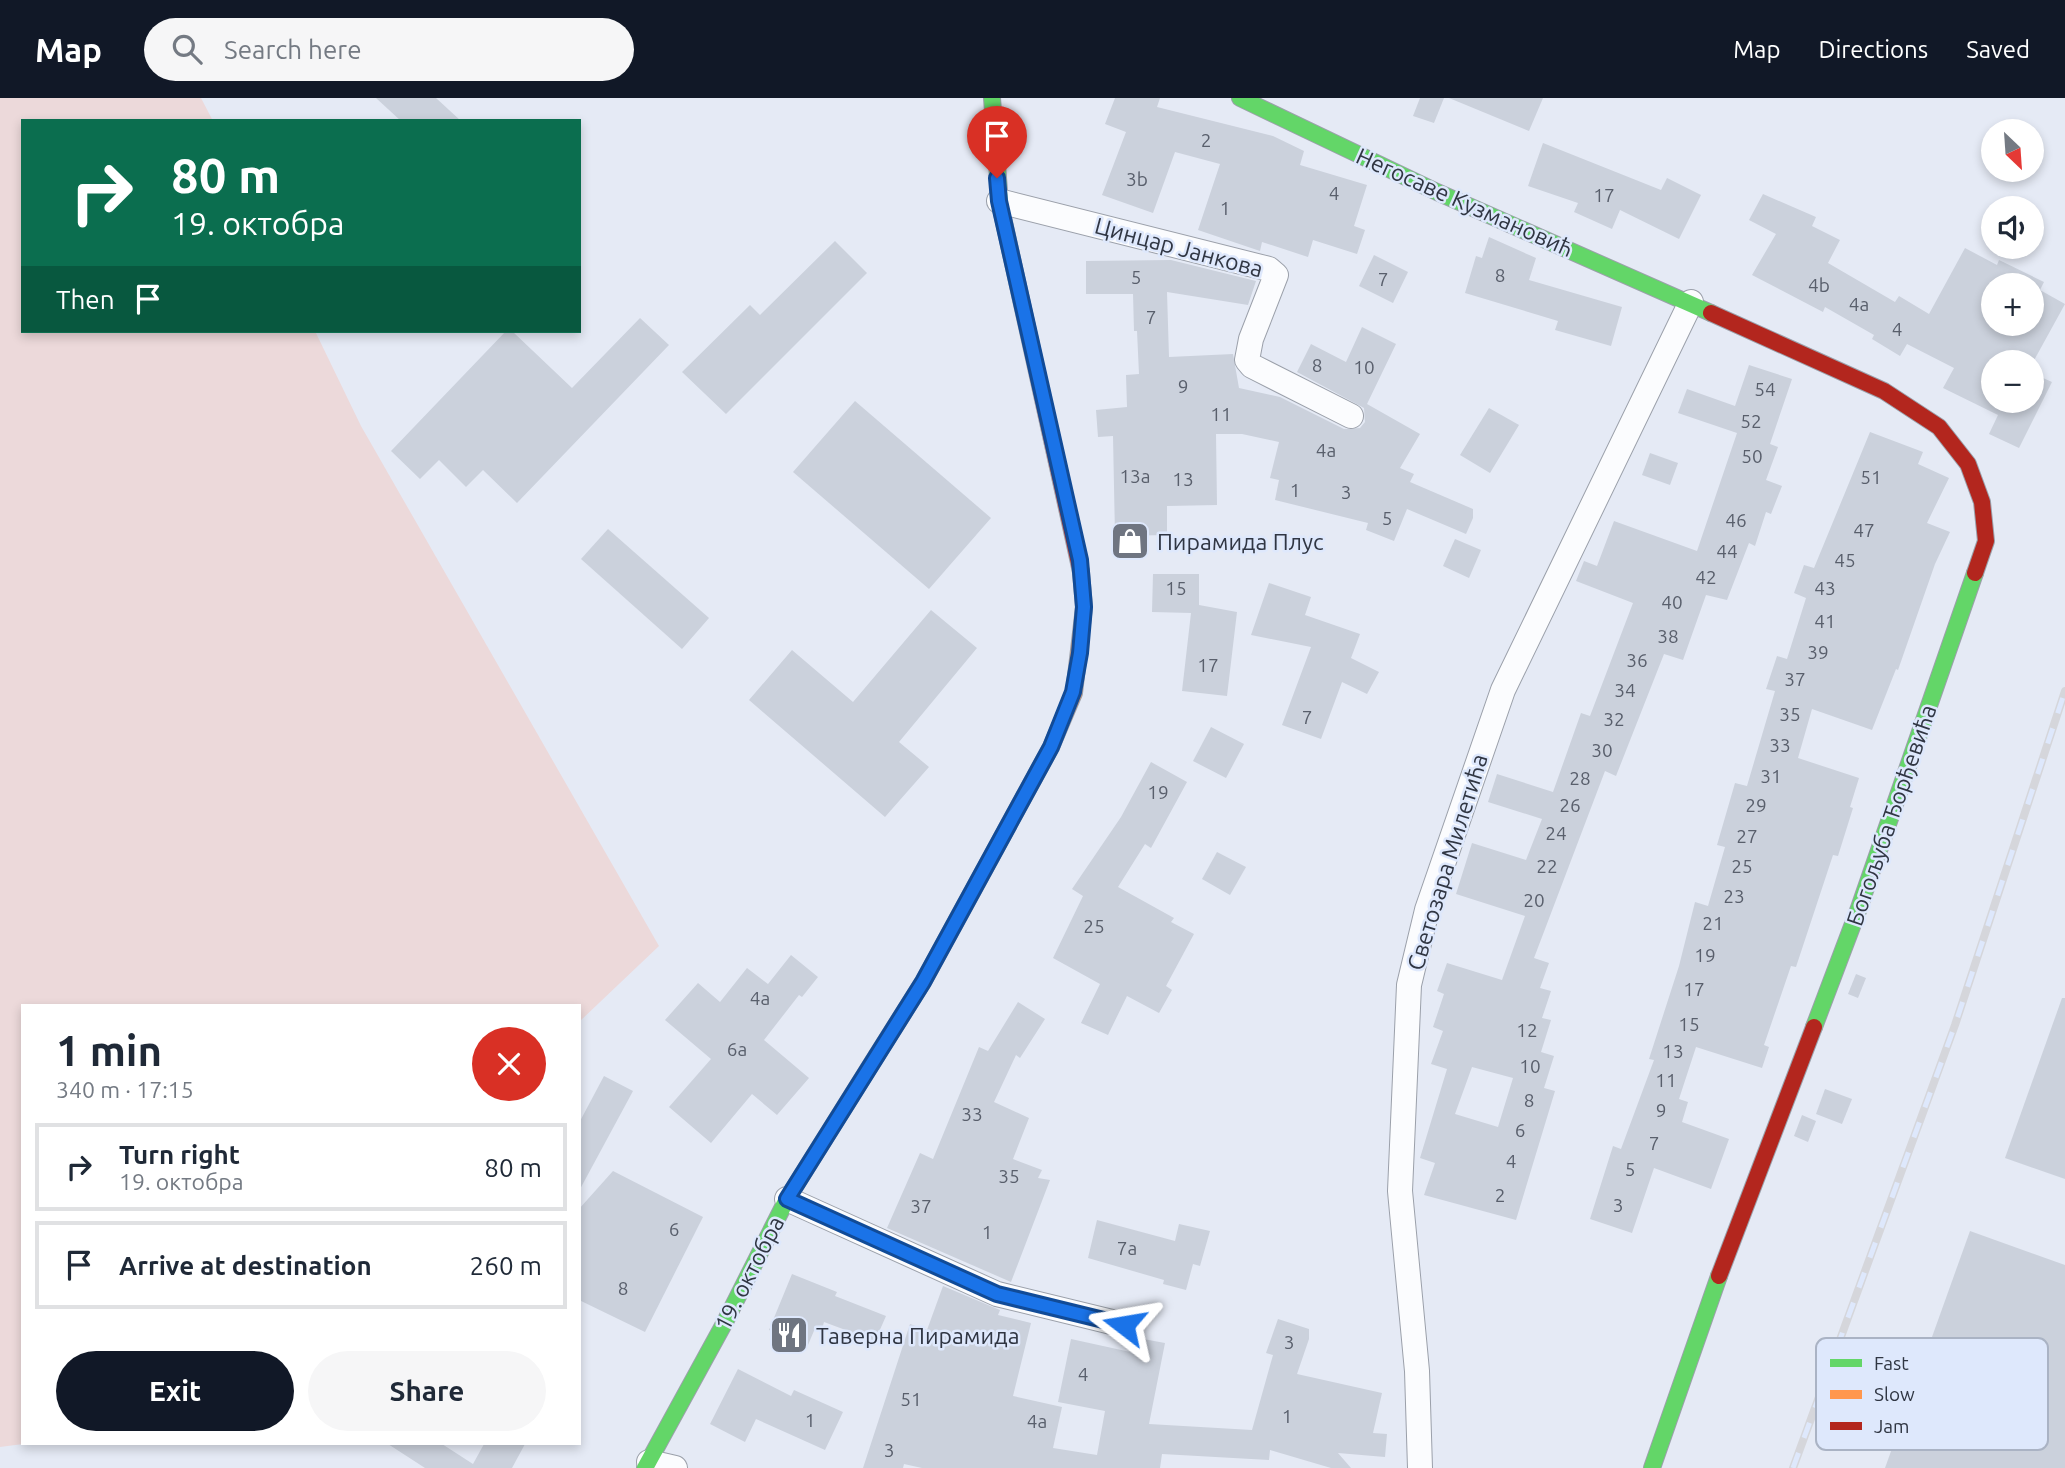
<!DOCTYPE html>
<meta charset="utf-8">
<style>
:root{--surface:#fff;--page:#f6f6f7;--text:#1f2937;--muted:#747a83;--line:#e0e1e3;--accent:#111827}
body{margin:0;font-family:Ubuntu,sans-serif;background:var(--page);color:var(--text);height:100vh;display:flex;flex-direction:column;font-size:26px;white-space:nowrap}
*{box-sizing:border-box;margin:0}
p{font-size:23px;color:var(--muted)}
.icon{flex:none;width:38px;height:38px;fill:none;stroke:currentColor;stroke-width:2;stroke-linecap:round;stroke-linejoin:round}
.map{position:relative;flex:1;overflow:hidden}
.panel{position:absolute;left:21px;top:906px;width:560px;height:441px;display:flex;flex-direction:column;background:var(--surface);border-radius:0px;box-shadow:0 4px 10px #0003}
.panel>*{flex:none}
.top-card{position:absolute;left:21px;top:21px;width:560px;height:214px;border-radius:0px;box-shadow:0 4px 10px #0003;background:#0b6e4f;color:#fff;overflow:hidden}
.needle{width:46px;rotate:155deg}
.buttons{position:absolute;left:1981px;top:21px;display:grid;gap:14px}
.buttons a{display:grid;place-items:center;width:63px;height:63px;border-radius:50%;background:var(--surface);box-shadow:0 4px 10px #0003;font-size:35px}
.pin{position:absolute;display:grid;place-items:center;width:60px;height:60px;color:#fff;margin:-72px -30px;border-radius:50% 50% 50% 0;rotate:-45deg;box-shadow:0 0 7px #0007}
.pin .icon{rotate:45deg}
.me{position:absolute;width:77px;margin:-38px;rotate:284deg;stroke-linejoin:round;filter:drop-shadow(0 0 5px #0008)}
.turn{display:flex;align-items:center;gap:24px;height:147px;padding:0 35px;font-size:32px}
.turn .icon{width:91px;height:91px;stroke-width:2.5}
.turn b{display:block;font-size:49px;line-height:60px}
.then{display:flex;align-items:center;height:66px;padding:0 35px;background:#0003;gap:14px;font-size:26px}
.round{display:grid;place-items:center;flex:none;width:74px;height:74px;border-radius:37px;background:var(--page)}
.overview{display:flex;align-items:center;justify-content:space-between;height:119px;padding:0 35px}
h1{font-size:42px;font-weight:600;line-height:52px}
.cta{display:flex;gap:14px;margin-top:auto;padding:14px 35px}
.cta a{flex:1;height:80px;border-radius:42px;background:var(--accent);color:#fff;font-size:28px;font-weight:600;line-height:80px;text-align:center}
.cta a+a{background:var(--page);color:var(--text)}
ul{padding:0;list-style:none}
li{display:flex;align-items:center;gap:21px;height:88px;margin:0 14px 10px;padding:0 21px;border:4px solid var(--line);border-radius:0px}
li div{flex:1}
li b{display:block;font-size:26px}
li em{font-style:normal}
header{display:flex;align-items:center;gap:42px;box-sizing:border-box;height:98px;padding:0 35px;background:var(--accent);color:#fff}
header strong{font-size:33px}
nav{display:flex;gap:38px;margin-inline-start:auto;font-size:24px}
.search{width:490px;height:63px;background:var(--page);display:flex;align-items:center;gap:18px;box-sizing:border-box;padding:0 24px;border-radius:38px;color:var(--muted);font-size:26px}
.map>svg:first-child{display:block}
.green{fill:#ecd9da}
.building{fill:#cbd1dc;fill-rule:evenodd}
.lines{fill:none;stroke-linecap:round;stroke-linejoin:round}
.street-casing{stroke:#9ba0aa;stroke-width:26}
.fast-casing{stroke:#9ba0aa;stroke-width:18}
.slow-casing{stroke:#9ba0aa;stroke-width:18}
.jam-casing{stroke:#9ba0aa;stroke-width:18}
.street{stroke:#fbfcfe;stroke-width:24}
.fast{stroke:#63d668;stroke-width:16}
.slow{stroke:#ff974d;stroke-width:16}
.jam{stroke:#b3261e;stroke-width:16}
.rail-casing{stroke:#d5d6db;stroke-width:8}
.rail{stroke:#dee8fc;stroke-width:5;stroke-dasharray:16;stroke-linecap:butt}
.route-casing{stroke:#114b97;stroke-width:18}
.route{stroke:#1a73e8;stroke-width:12}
.labels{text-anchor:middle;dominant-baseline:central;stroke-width:5;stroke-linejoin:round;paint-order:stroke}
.number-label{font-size:19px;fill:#595f6c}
.street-label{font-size:23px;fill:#303643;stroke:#dee8fc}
.poi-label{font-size:23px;fill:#303643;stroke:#dee8fc;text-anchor:start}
.key{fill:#dee8fc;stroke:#aab3c4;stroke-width:2}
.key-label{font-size:19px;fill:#303643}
</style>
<header>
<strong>Map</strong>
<div class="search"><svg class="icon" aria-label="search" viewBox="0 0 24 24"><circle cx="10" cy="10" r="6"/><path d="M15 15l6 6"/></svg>Search here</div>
<nav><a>Map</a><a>Directions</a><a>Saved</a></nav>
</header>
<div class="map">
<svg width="2065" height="1370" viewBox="0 0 2065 1370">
<rect width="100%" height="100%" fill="#e5eaf5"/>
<path class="green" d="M0,0H201L213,23H23V233H315L361,328L659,848L579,924V908H23V1346L0,1349Z"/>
<g class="building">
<path d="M376,0H436L461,23H401Z"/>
<path d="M1115,0H1160L1157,9L1273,38L1304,53L1300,67L1367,87L1354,128L1365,132L1357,156L1313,142L1308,159L1262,144L1260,153L1198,132L1220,66L1175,54L1153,115L1102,97L1126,34L1105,26Z"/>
<path d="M1420,0H1444L1434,25L1413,18Z"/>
<path d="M1449,0H1543L1529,33Z"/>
<path d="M1543,45L1661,92L1667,80L1701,97L1679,141L1620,112L1612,131L1574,114L1578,105L1528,88Z"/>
<path d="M1763,96L1816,119L1812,128L1840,142L1828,165L1895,204L1899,198L1929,216L1965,150L1997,167L1999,162L2044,184L2040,192L2065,206L2032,266L1993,264V303H2032V275L2052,284L2019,350L1989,336L1998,317L1943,290L1954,270L1907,246L1900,258L1872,241L1874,237L1825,209L1823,214L1752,177L1776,136L1749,122ZM1993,187H2032V226H1993Z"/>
<path d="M1489,139L1536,160L1529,182L1622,209L1611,248L1555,232L1558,223L1465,195L1476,158L1482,160Z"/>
<path d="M835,143L867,175L726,316L682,274L750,207L760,217Z"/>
<path d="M1374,157L1408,174L1393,205L1359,188Z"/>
<path d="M1171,162L1256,183L1248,207L1167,194L1169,259L1233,256L1239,290L1280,299L1344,331L1360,330L1365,324L1364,310L1297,274L1311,246L1346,264L1362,229L1396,246L1367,306L1420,336L1400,370L1414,376L1410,384L1473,411V420L1466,436L1407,411L1394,443L1366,432L1368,425L1275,402L1279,382L1270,380L1279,344L1242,336H1216L1217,407L1167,408V437L1115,438L1113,338L1098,339L1096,312L1127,309L1126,277L1139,276L1137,233H1134L1133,196H1086V163Z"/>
<path d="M640,220L669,247L517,405L483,372L466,389L439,362L420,381L391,353L506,233H512L572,290Z"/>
<path d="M1749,267L1792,281L1770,346L1778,349L1766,382L1782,388L1771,416L1766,414L1755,448L1749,445L1727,502L1706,497L1683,562L1664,556L1616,678L1605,673L1534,860L1549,865L1540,890L1551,893L1542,920L1551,922L1541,954L1554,958L1544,990L1555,993L1516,1122L1424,1097L1435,1065L1420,1060L1447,971L1431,966L1443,933L1433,929L1444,896L1437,893L1447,865L1502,882L1525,818L1456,796L1472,745L1526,762L1542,721L1488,704L1497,676L1553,694L1581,615L1590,618L1633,505L1576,483L1584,463L1597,468L1614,423L1697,453L1737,335L1678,315L1687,291L1735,308ZM1472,969L1513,980L1498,1029L1455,1016Z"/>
<path d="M855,303L991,420L929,491L793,374Z"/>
<path d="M1489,310L1519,327L1490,375L1460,357Z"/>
<path d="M1870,334L1923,354L1918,366L1949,380L1927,425L1950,434L1935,466L1898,572L1896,571L1872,632L1812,611L1798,660L1859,680L1850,709L1853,710L1838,758L1833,757L1796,869L1791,868L1764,947L1769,949L1762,970L1696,949L1679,1001L1688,1004L1682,1024L1729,1041L1711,1091L1654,1070L1632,1135L1590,1121L1613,1048L1621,1051L1654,962L1649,961L1679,868L1695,804L1708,808L1725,749L1717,747L1735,685L1747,688L1775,593L1766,591L1777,558L1787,561L1806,500L1794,495L1804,467L1814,470Z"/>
<path d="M1650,355L1678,365L1670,387L1642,377Z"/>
<path d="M608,431L709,520L682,551L581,461Z"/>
<path d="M1455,441L1481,452L1469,480L1443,468Z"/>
<path d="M1153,476H1199V507L1237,514L1227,598L1182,593L1191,515L1152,514Z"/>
<path d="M1269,485L1311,499L1305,517L1360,536L1351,560L1379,574L1367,596L1342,584L1321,641L1282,627L1311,549L1251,537Z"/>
<path d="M931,512L977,550L899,644L929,669L885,719L749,602L792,552L853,604Z"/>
<path d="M1211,629L1244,646L1226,680L1193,663Z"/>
<path d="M1151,664L1187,684L1151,750L1145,746L1118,789L1174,820L1171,824L1194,836L1166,888L1172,892L1159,915L1127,898L1108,937L1081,925L1100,886L1053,860L1083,798L1072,791L1121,719Z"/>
<path d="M1217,754L1246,769L1230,797L1202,781Z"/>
<path d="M791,857L818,879L802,899L799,897L764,942L809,980L777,1017L752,996L711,1045L669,1009L711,961L665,922L698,885L720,904L747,870L768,886Z"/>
<path d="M1856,876L1866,880L1858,900L1848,896Z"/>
<path d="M2062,900H2065V1081L2005,1060Z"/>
<path d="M1018,904L1045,921L1020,960L1016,957L994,1004L1029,1020L1013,1061L1042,1072L1038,1080L1050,1082L1011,1184L887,1130L920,1055L933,1061L979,949L988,953Z"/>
<path d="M604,978L633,993L579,1093V1025Z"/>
<path d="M1825,991L1852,1001L1842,1026L1816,1016Z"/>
<path d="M1802,1017L1816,1023L1808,1044L1794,1038Z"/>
<path d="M613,1073L703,1119L645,1234L579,1202V1111Z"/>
<path d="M1097,1122L1175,1143L1179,1126L1210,1133L1200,1168L1193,1166L1186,1192L1163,1186L1164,1182L1088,1160Z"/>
<path d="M1970,1133L2065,1167V1370H1885Z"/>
<path d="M792,1176L837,1194L835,1198L886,1218L875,1243L824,1224L822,1231L816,1228L808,1247L769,1232Z"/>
<path d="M943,1188L1000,1212L998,1217L1031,1225L1013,1298L1062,1309L1053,1350L1097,1357L1105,1313L1058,1304L1071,1241L1135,1255L1138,1240L1165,1245L1149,1326L1252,1332L1273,1257L1266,1255L1278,1221L1309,1231V1241L1297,1276L1382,1295L1373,1335L1387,1336L1385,1359L1338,1355L1351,1370H1331L1270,1352L1269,1362L1162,1356L1160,1370H922L904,1366L903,1370H863L910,1226L927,1232Z"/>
<path d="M738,1271L791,1298L794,1292L843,1314L825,1352L756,1321L745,1344L710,1326Z"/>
<path d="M388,1346H442L473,1366L484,1346H525L512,1370H425Z"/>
</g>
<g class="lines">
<defs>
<g id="street">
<path d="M999,103L1269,171L1276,177L1251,241L1247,262L1252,268L1351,318"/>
<path d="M787,1101L997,1196L1124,1227"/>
<path d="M649,1364L675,1370"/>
<path d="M1420,1370L1417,1273L1400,1093L1409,887L1427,812L1503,592L1691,204"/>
</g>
<g id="fast">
<path d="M992,0L1000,106"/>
<path d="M1240,0L1437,94L1711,215"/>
<path d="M1814,929L1859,810L1975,475"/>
<path d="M645,1370L725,1224L787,1101L877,957"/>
<path d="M1652,1370L1719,1178"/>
</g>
<path id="slow" d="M877,957L923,884L1051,649L1074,595L1084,509L1081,474"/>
<g id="jam">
<path d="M1000,106L1081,474"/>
<path d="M1711,215L1884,293L1939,329L1968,366L1982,404L1986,443L1975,475"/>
<path d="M1719,1178L1814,929"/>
</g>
</defs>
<use href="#street" class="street-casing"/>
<use href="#fast" class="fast-casing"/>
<use href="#slow" class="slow-casing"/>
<use href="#jam" class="jam-casing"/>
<use href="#street" class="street"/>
<use href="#fast" class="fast"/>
<use href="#slow" class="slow"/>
<use href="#jam" class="jam"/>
<defs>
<path id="rail" d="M1793,1370L1955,927L2065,593"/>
</defs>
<use href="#rail" class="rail-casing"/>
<use href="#rail" class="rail"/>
</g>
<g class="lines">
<defs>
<path id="route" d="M997,80L999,103L1080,462L1084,509L1080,555L1073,594L1051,649L923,884L787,1101L997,1196L1124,1227"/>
</defs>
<use href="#route" class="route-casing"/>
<use href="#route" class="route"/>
</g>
<defs>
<symbol id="shop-square" viewBox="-11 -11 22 22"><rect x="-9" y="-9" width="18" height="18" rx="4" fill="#6f7581" stroke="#dee8fc"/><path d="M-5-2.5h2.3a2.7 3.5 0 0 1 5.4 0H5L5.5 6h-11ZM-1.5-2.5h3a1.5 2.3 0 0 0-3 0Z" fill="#fff"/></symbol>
<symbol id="restaurant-square" viewBox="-11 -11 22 22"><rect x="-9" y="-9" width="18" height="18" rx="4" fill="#6f7581" stroke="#dee8fc"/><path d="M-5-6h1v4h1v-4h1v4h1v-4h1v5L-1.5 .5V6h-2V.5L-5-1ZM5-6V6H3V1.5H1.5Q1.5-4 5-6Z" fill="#fff"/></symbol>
</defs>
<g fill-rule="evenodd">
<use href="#shop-square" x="1108" y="421" width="44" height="44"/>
<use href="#restaurant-square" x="767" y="1215" width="44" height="44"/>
</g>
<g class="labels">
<g class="number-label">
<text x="1206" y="42">2</text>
<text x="1137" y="81">3b</text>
<text x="1334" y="95">4</text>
<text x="1604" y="97">17</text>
<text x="1225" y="110">1</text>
<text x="1500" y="177">8</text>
<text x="1136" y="179">5</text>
<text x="1383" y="181">7</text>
<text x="1819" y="187">4b</text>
<text x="1859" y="206">4a</text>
<text x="1151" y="219">7</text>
<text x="1897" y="231">4</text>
<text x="1317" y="267">8</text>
<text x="1364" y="269">10</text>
<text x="1183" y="288">9</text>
<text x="1765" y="291">54</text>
<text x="1221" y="316">11</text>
<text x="1751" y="323">52</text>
<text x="1326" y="352">4a</text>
<text x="1752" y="358">50</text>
<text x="1135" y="378">13a</text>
<text x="1871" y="379">51</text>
<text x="1183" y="381">13</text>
<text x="1295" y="392">1</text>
<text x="1346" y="394">3</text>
<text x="1387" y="420">5</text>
<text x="1736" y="422">46</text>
<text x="1864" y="432">47</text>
<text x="1727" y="453">44</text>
<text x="1845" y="462">45</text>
<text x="1706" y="479">42</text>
<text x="1176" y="490">15</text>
<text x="1825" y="490">43</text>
<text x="1672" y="504">40</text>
<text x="1825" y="523">41</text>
<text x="1668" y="538">38</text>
<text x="1818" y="554">39</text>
<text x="1637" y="562">36</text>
<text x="1208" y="567">17</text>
<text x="1795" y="581">37</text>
<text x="1625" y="592">34</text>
<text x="1790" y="616">35</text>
<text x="1307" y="619">7</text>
<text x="1614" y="621">32</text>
<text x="1780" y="647">33</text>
<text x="1602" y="652">30</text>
<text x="1771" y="678">31</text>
<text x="1580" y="680">28</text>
<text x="1158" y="694">19</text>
<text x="1570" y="707">26</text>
<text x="1756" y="707">29</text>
<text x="1556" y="735">24</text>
<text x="1747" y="738">27</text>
<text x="1547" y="768">22</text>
<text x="1742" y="768">25</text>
<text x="1734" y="798">23</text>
<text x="1534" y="802">20</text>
<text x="1713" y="825">21</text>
<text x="1094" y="828">25</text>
<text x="1705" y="857">19</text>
<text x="1694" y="891">17</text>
<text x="760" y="900">4a</text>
<text x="1689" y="926">15</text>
<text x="1527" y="932">12</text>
<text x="737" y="951">6a</text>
<text x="1673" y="953">13</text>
<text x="1530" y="968">10</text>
<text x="1666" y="982">11</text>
<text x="1529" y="1002">8</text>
<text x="1661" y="1012">9</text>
<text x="972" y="1016">33</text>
<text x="1520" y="1032">6</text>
<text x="1654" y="1045">7</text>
<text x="1511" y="1063">4</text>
<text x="1630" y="1071">5</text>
<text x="1009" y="1078">35</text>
<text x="1500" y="1097">2</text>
<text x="1618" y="1107">3</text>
<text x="921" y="1108">37</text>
<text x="674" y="1131">6</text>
<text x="987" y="1134">1</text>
<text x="1127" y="1150">7a</text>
<text x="623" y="1190">8</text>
<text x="1289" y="1244">3</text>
<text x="1083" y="1276">4</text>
<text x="911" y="1301">51</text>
<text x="1287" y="1318">1</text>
<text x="810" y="1322">1</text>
<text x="1037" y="1323">4a</text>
<text x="889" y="1352">3</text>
</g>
<g class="street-label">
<text transform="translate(1465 104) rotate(24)">Негосаве Кузмановић</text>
<text transform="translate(1179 149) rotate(15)">Цинцар Јанкова</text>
<text transform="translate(1891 717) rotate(-71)">Богољуба Ђорђевића</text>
<text transform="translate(1447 764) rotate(-73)">Светозара Милетића</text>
<text transform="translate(749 1175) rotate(-63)">19. октобра</text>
</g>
<g class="poi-label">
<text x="1157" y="443">Пирамида Плус</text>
<text x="816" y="1237">Таверна Пирамида</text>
</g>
</g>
<rect x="1816" y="1240" width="232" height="112" rx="10" class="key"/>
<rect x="1830" y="1261" width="32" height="8" fill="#63d668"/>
<rect x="1830" y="1292" width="32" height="9" fill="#ff974d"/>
<rect x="1830" y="1324" width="32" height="8" fill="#b3261e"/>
<g class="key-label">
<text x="1874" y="1272">Fast</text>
<text x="1874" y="1303">Slow</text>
<text x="1874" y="1335">Jam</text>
</g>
</svg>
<div class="buttons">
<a><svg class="needle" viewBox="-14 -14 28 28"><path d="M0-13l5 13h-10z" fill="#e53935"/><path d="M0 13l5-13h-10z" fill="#747a83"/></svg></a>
<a><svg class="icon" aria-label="sound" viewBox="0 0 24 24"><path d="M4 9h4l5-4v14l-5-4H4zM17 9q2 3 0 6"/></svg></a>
<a>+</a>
<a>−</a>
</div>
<div class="pin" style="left:997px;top:80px;background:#d93025"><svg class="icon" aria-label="arrive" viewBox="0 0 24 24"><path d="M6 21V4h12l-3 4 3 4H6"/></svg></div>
<svg class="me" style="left:1124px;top:1227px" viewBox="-20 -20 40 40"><path d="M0-17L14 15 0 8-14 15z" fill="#1a73e8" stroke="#fff" stroke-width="4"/></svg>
<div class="top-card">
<div class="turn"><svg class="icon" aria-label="right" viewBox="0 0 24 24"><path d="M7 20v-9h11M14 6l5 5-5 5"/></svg><div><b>80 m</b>19. октобра</div></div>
<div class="then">Then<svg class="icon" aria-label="arrive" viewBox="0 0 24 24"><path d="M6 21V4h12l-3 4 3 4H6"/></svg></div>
</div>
<section class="panel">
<div class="overview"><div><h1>1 min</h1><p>340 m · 17:15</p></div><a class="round" style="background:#d93025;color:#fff"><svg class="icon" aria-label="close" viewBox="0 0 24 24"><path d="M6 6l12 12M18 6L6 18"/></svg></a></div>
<ul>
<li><svg class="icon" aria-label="right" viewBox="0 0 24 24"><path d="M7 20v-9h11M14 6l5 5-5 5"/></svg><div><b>Turn right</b><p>19. октобра</p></div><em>80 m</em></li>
<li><svg class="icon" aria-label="arrive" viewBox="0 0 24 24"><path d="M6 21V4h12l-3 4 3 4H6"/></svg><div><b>Arrive at destination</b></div><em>260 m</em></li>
</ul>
<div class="cta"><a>Exit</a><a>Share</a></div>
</section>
</div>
